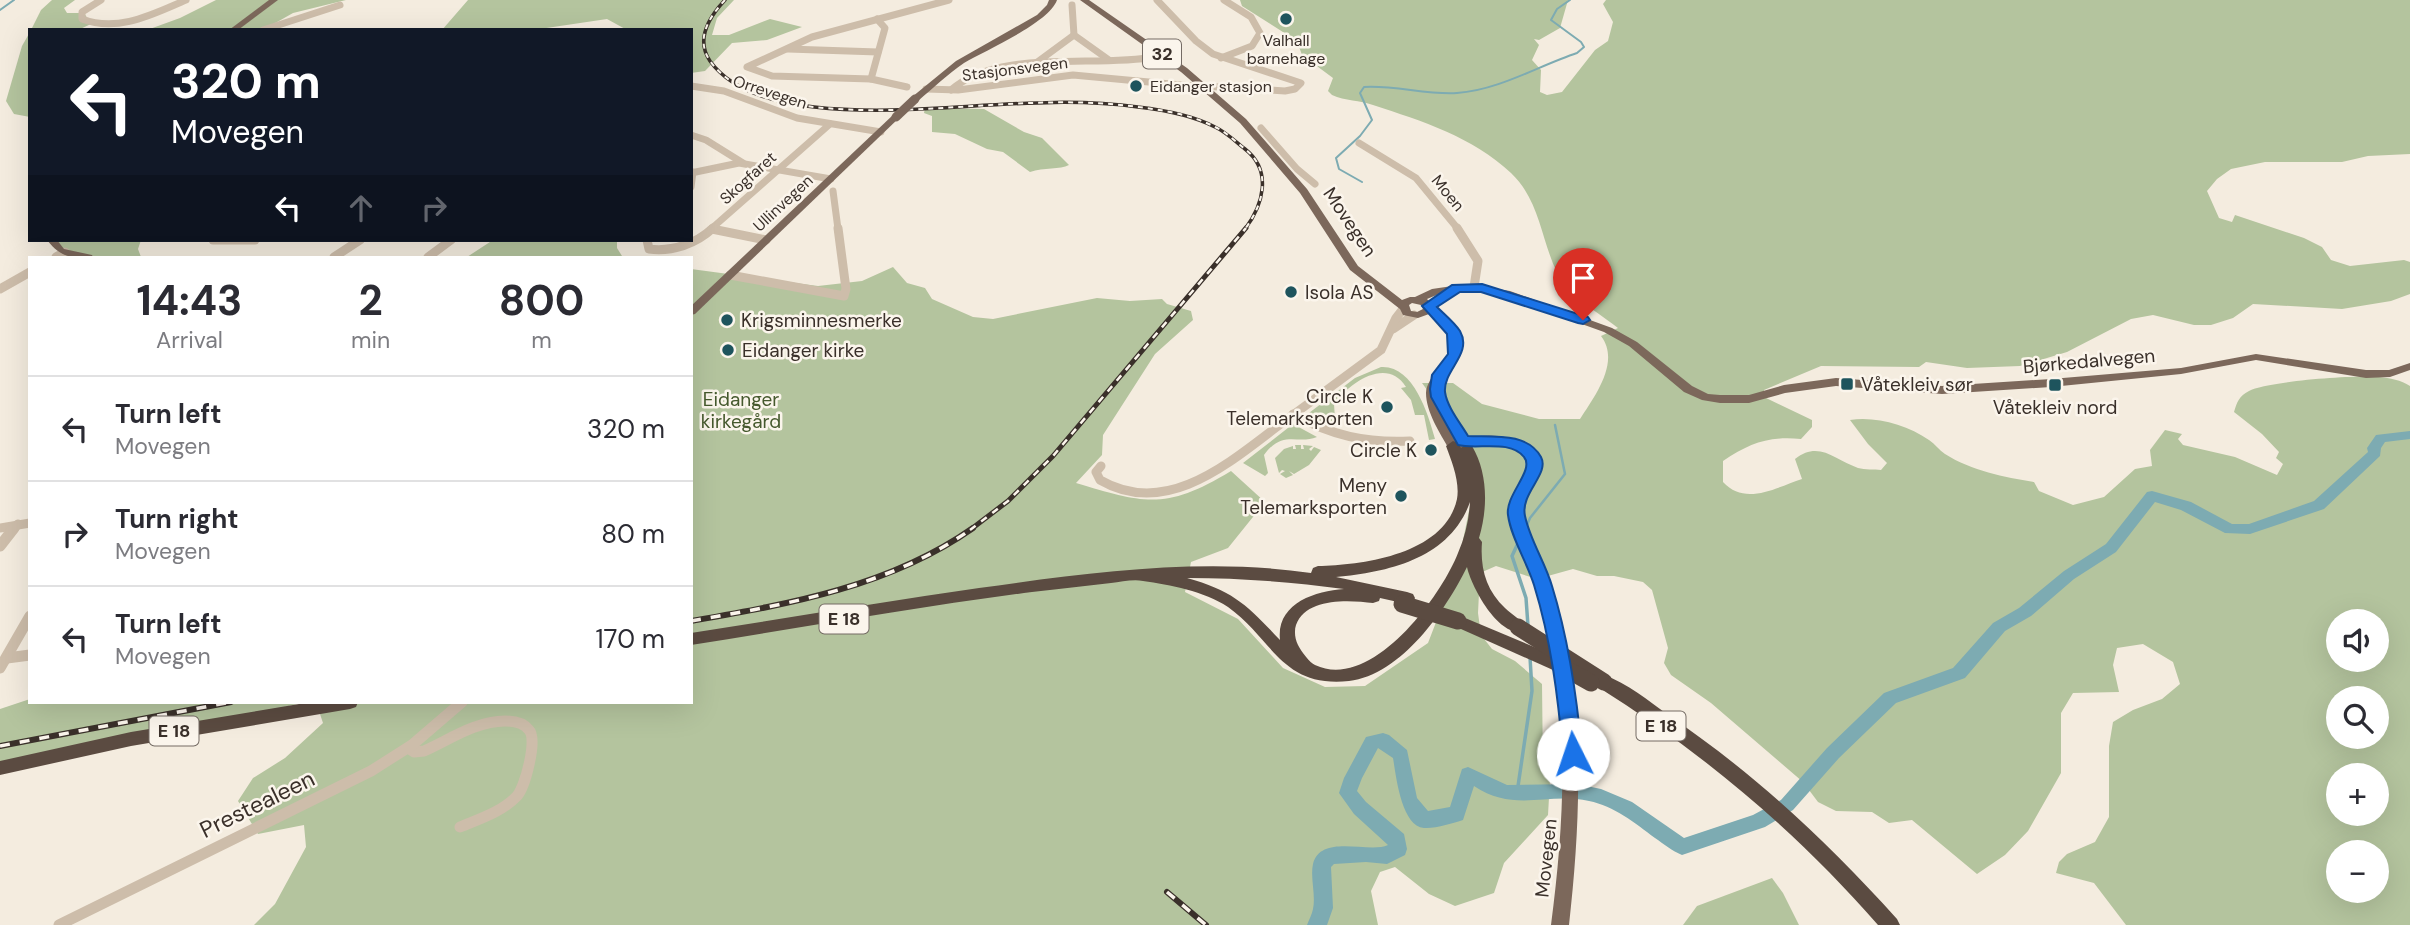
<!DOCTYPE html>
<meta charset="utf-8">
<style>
:root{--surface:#fff;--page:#f2f2f3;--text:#2b2b33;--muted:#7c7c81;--line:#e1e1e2}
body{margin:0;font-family:"DM Sans",sans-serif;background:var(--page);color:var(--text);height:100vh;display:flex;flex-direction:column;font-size:26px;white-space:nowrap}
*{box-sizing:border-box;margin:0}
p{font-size:23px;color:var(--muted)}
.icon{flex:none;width:38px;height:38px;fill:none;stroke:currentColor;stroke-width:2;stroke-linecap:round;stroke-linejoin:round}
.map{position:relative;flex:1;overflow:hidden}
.details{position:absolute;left:28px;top:256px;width:665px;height:448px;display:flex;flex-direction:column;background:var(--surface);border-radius:0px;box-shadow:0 7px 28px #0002}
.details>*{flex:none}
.guide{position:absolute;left:28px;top:28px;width:665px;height:214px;border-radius:0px;box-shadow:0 7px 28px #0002;background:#111827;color:#fff;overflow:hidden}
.buttons{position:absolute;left:2326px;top:609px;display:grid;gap:14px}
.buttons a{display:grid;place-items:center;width:63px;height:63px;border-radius:50%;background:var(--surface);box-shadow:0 7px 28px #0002;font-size:35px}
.pin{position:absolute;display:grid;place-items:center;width:60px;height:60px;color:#fff;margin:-72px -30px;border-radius:50% 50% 50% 0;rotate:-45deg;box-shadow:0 0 7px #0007}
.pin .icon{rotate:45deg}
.me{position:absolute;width:77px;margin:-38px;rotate:356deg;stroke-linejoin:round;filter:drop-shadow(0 0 5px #0008)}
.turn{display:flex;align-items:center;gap:24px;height:147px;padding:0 28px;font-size:32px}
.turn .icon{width:91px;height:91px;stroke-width:2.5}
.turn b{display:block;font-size:49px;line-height:60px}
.lanes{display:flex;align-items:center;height:66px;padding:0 28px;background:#0003;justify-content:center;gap:35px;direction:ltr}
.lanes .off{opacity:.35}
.eta{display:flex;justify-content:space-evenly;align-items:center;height:119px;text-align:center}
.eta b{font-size:42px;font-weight:700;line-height:49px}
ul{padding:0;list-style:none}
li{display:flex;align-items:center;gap:21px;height:105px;padding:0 28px;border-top:2px solid var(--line)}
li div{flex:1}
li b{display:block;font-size:26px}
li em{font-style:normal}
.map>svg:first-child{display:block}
.green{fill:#b4c49e;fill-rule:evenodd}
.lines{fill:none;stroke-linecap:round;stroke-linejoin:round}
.stream-far2{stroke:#7dabb2;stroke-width:2}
.stream-far1{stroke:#7dabb2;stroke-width:2.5}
.stream{stroke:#7dabb2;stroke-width:3.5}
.river{fill:#7dabb2;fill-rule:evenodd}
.minor-far2{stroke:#cdbdaa;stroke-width:7}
.minor-far1{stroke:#cdbdaa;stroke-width:9}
.minor{stroke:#cdbdaa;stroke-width:11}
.major{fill:#7c685b;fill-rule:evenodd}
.highway{fill:#5b4b41;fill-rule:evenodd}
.rail-far2-casing{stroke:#3a302a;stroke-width:3.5}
.rail-far1-casing{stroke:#3a302a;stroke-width:5}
.rail-casing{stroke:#3a302a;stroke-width:6}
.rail-far2{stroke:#fbf5ec;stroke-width:2;stroke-dasharray:5;stroke-linecap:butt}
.rail-far1{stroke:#fbf5ec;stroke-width:2.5;stroke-dasharray:7;stroke-linecap:butt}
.rail{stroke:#fbf5ec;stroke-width:3.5;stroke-dasharray:10;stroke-linecap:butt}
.minor-bridge{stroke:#cdbdaa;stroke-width:7}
.major-bridge{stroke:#7c685b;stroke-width:9}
.highway-bridge{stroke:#5b4b41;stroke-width:17}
.route{fill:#1a73e8;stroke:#114b97;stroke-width:2}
.poi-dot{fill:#1e545d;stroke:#fbf5ec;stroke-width:2.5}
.labels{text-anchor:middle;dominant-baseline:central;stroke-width:5;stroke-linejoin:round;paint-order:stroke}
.far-poi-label{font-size:16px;fill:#3a302a;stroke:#fbf5ec}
.far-street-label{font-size:16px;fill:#3a302a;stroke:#fbf5ec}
.shield{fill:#fbf5ec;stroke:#746b64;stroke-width:2}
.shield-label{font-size:18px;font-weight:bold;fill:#3a302a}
.street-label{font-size:19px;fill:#3a302a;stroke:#fbf5ec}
.poi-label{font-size:19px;fill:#3a302a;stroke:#fbf5ec;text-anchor:start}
.park-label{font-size:19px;fill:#45592d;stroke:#fbf5ec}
.near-street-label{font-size:23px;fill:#3a302a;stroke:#fbf5ec}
</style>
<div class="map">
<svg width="2410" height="925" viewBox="0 0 2410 925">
<rect width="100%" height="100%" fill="#f4ecdf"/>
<g class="green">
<path d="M52,0H75L64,8L67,13H84L91,24L78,30H31L41,10Z"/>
<path d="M216,0H346L293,13L263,30H147L180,18Z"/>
<path d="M468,0H734L717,18L712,35H729L770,19L802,27L767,40L732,43L705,71L691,73V30H627L607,19L533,30H442Z"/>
<path d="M1240,0H1568L1560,28L1539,40L1534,39L1539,45L1532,60L1541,70L1540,92L1547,95L1562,92L1595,50L1608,41L1613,22L1603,4L1606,0H2410V154L2368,156L2342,162H2265L2231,169L2217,179L2207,191L2219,218L2232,222L2235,215L2304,238L2322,247L2331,260L2350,266L2404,260L2410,262V294L2391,301L2342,309L2253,304L2233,318L2211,325H2194L2153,315L2131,319L2067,352L2020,366L1967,368L1926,362L1919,367L1821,366L1764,390V397L1812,420V427L1801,439C1768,436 1750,443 1723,461V482C1745,506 1775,488 1802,479L1795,459C1819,440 1835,460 1858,468C1865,470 1874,469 1881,470L1887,463L1868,444L1850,420C1876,416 1907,425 1929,440C1935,444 1939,450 1945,454C1972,471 2004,477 2034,482L2039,491L2073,505L2104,497L2135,469L2152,466L2150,450L2165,430L2182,434L2178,439L2183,445L2235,457L2277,475L2283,464L2276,458L2279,452L2262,434L2234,412C2237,402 2239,396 2249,391C2266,381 2358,375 2379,377C2390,378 2401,380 2410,386V925H2126L2094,883L2056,873L2059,862L2067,854L2095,842L2109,817V746L2113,722L2133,710L2162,699L2180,684L2173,662L2143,644L2117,648L2113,665L2119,692L2073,693L2061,713V773L2028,831L2005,855L1977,874L1912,820L1889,823L1872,812L1836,811L1818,802L1803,782L1711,703L1671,675L1664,663L1668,648L1652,590L1643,582L1614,576H1597L1573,569L1537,579L1496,566L1480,573L1478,613L1481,635L1492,649L1515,661L1542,684L1543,770L1550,780L1548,815L1504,863L1494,893L1455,906L1429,894L1395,867L1380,872L1371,891L1378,925H254L275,904L306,847L304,825L258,834L238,801L253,778L285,758L323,723L317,705L297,704L190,730L0,770V709L30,699V702H691V269L818,286L862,281L893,267L907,283L925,288L932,299L973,317L993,319L1097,298L1130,301L1162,299L1167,304L1191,311L1193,320L1155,354L1103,435L1102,455L1076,483C1145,504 1167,510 1231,471L1265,502L1228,548L1191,562L1185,592L1238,619L1283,668L1325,687L1365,686L1428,643L1458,565L1473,491L1454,427L1422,383H1453L1482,404L1539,419H1580C1594,397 1621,362 1601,336L1618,328C1602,315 1580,303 1567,288C1541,256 1545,205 1511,173C1473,137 1422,121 1373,105C1360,100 1345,101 1332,95L1328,91L1333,78L1302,55L1297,41L1242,6ZM2338,621H2376V660H2338ZM2338,698H2376V737H2338ZM2338,775H2376V814H2338ZM2338,852H2376V891H2338Z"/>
<path d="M30,32V117L14,114L6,101L22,46Z"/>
<path d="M925,108L984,109L1024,132L1042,138L1069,165C1060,170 1044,167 1030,172L1003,152L987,149L955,134L932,132V116L924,113Z"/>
<path d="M55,240H141L138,249L141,257H58L66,253L55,244Z"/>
<path d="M493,240H617V248L622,256L628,257H467Z"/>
<path d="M1381,367C1413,365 1428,413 1435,439L1429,440L1424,415H1415L1411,400L1401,388L1406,387C1387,356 1349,383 1334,404L1335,419L1327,426L1305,416L1355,378Z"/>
<path d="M1293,424L1317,437C1297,445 1283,429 1264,455L1268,473L1265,476L1243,463Z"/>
<path d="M1295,445H1301V449H1304L1303,445L1313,446L1309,449L1311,451L1314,447L1321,450L1309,465L1294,474L1289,471L1293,475L1286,478L1280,474L1285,471L1282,470L1279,473L1275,458L1284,449L1293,446V449H1296Z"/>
<path d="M1772,878L1783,893L1799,925H1683L1697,906Z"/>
</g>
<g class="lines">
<g class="stream-far2">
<path d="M0,10L14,0"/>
<path d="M1362,182L1339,169L1336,158L1360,136L1372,120L1360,93L1364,87C1395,85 1426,95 1457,93C1499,90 1538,66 1577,53L1584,47L1581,42L1551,20L1557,9L1570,0"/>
</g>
<path class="stream-far1" d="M1525,530L1530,518L1565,474L1555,425"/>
<g class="stream">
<path d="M1520,539L1512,556L1526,598L1528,626"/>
<path d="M1517,793L1532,691L1530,657"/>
</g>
<path class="river" d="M2410,431V439L2385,442L2381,448L2380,456L2324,509L2250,534L2225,533L2181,510L2155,502L2116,552L2074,579L2031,616L2005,631L1965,678L1896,703L1839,758L1793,810L1765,827L1682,855C1672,851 1664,844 1655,838C1635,823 1614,806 1589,801C1547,792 1514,813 1474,786L1463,820C1453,823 1435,829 1424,828C1401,826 1396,775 1393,758L1378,748L1362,778L1357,791L1366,802L1404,834L1407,849L1405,855L1387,864L1366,862L1334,864L1331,867L1333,908L1327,925H1307C1309,920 1312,914 1313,909C1316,895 1310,878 1313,864C1321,833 1369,854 1388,845L1354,814L1339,793L1344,778L1366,737L1383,733L1389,735L1407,750L1417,798L1428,811L1450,807L1462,769L1468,767L1507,785L1577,784L1601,789L1632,802L1684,838L1753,815L1781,800L1827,748L1884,693L1953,668L1993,623L2019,608L2064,571L2106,544L2147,492L2152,491L2191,502L2232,524H2249L2314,501L2368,452L2367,448L2376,435Z"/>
<g class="minor-far2">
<path d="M101,0L82,12V19C118,33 153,14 186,0"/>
<path d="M1157,0L1196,41L1213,54L1301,83L1295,89L1285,91L1221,87"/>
<path d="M1072,5L1074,35L1109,60"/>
<path d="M263,30L340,5"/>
<path d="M788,49L878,52"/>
<path d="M1221,58L1252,46L1260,33L1251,17L1224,0"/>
<path d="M1036,63L1074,35"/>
<path d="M871,79L885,28L877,19"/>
<path d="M691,86L724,91L797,118L881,132"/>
<path d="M907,87L871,79L772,76L747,67L812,37L949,0"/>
<path d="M926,89L958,90L1073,75L1192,86"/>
<path d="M951,90C999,48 1094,68 1155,57"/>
<path d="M1261,128L1297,169L1315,184"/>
<path d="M691,135L706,140L743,163"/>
<path d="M1359,143L1416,178L1458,229"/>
<path d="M691,173L739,163L831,179"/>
<path d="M691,187L693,172"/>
<path d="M833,191L838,229"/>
<path d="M711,229L830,124"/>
</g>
<g class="minor-far1">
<path d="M1457,228L1478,261L1474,287"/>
<path d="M712,229L766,240"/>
<path d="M213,240H255"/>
<path d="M647,240L649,249C672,252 696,244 713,228"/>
<path d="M56,257L65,252"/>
<path d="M334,257L360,240"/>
<path d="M428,257L451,240"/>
<path d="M730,275L844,296L846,289L838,228"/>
<path d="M0,289L30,272"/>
<path d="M1393,329L1414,315"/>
<path d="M1293,414C1332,436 1366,443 1410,441"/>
<path d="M1101,466L1096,472L1100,480C1167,519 1230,462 1282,423C1315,399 1348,374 1381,350L1396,318L1403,309"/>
<path d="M0,528L30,523"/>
<path d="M13,530L18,524"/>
</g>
<g class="minor">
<path d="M0,546L14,528"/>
<path d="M7,658L30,655"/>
<path d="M0,668L30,616"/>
<path d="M408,748L414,752L424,751C449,740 476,721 505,721C513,721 524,723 529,730C538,739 525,787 517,796C502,812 479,819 460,827"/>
<path d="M59,925L371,771L412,745L462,702"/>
</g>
<g class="major">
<path d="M269,0H278L238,30H229Z"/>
<path d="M1049,0H1057C1049,23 986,50 964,63C948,74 933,88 918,101H912V97L956,61L1037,15L1047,5Z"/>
<path d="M1080,0H1089L1187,68L1246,119L1307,189L1358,266L1402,300L1410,297H1415L1432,289L1466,284L1510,291L1612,328L1637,342L1692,386L1708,394L1720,395H1749L1784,385L1836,378L1942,386L2051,379L2181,368L2256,354L2366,370H2389L2410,363V370L2390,377L2366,378L2256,360L2181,374L2051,387L1942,394L1836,386L1785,393L1749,403H1720L1702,400L1684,392L1629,346L1604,332L1504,296L1466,290L1439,294L1427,299C1440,313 1467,331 1461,354C1458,361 1444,377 1440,387L1444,390V397L1467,438C1494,432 1524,436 1541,460C1540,486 1520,492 1524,522C1536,550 1549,578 1557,607C1585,712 1581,818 1569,925H1551C1565,818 1570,712 1543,607C1536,578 1523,550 1512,522C1508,492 1527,486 1529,461C1515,443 1492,442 1471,445L1473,449L1467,453L1463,452L1460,448L1453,450L1449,449C1440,433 1426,412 1426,393C1427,372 1459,357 1448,334C1445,327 1435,320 1429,314L1418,318L1403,315L1400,309L1350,270L1300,193L1240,123L1181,72ZM1412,303L1421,305L1423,309L1417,312L1411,311L1409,305Z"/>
<path d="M893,115L900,117L695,314L691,315V306Z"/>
<path d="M47,240H57L64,249L92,255L93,257C71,258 61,258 47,240Z"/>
</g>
<g class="highway">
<path d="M1453,441L1458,443L1461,448L1467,444L1472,446C1488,473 1488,508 1479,538L1482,542C1480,568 1486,590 1505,608C1512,615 1521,619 1526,627L1524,631C1499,639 1471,586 1467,567C1446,610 1401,675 1349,681C1281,688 1273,639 1228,607C1204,591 1170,585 1143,581C1133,579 1121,582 1111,583C1085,586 1059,589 1032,592C918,607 805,627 691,645V633C787,618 883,602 979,588C1088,573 1201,557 1311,573L1313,568L1318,566C1364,565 1445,554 1457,499C1460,482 1452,462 1446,446ZM1470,502C1469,520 1465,537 1458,553C1441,597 1371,692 1315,665C1310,663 1301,651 1298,645C1295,639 1294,631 1296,625C1306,597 1350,600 1373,603L1379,601L1380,598L1407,604L1413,602L1415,598L1413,594L1407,592L1336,577C1390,572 1450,558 1470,502ZM1187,578C1240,578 1291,582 1344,589C1314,591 1276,604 1280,640C1248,606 1234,591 1187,578Z"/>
<path d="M1458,615L1565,660L1567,665L1565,670L1559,671L1553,670L1452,625L1450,621L1452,617Z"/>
<path d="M1604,675C1627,683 1649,701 1668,715C1754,773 1828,842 1897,919L1900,925H1878C1796,831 1703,753 1598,687L1596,682L1598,677Z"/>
<path d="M311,702H358L356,707L350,709L131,746L0,775V761L131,732Z"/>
</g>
<defs>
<path id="rail-far2" d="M725,0C709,17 695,39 710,61C733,93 777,103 814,107C922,119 1031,92 1138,107C1164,110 1192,115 1215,127C1226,132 1236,142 1245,149C1273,171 1263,205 1245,229"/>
<path id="rail-far1" d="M970,530L1008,501L1053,456L1246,228"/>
<g id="rail">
<path d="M691,621C789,604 889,587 973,528"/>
<path d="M0,746L231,702"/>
<path d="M1167,892L1206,925"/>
</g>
</defs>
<use href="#rail-far2" class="rail-far2-casing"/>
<use href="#rail-far1" class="rail-far1-casing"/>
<use href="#rail" class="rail-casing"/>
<use href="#rail-far2" class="rail-far2"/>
<use href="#rail-far1" class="rail-far1"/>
<use href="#rail" class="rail"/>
<path class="minor-bridge" d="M1192,86L1221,87"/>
<path class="major-bridge" d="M896,117L915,99"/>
<g class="highway-bridge">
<path d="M1402,604L1458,621"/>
<path d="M1518,627L1604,682"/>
<path d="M1559,665L1591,683"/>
</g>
</g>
<path class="route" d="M1482,284L1588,317L1590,320L1583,324L1578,323L1481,292H1460L1437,307C1444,314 1454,322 1460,331C1473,354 1443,370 1445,392C1447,407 1461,424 1468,436C1493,437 1527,432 1541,457C1550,474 1520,493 1525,516C1530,540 1545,562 1552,586C1569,641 1577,697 1582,754L1580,760L1573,762L1566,760L1563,754C1558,697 1551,640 1534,585C1527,562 1511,538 1508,515C1505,495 1535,470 1524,457C1510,439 1477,450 1458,445L1431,397L1430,389L1432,375L1448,354L1447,334L1422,306L1452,285Z"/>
<g class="poi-dot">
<circle cx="1286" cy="19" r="7"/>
<circle cx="1136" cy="86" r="7"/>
<circle cx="1291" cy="292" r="7"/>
<circle cx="727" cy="320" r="7"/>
<circle cx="728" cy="350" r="7"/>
<rect x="1840" y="377" width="14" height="14" rx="3.5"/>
<rect x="2048" y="378" width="14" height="14" rx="3.5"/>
<circle cx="1387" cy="407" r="7"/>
<circle cx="1431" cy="450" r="7"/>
<circle cx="1401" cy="496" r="7"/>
</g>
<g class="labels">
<g class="far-poi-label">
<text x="1286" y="40">Valhall<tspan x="1286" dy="18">barnehage</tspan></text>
<text x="1150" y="86" text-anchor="start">Eidanger stasjon</text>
</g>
<g class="far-street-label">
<text transform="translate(1015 69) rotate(-7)">Stasjonsvegen</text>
<text transform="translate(770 92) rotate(18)">Orrevegen</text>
<text transform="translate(748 178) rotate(-42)">Skogfaret</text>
<text transform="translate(1448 193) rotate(51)">Moen</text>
<text transform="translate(783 203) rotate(-43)">Ullinvegen</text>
</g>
<g class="shield">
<rect x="1143" y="39.5" width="38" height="29" rx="5"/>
<rect x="819.5" y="604.5" width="49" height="29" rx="5"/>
<rect x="1636.5" y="711.5" width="49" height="29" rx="5"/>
<rect x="149.5" y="716.5" width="49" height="29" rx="5"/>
</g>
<g class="shield-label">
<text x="1162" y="54">32</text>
<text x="844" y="619">E 18</text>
<text x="1661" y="726">E 18</text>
<text x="174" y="731">E 18</text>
</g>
<g class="street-label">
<text transform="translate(1350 222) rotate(56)">Movegen</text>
<text transform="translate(2089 361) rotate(-5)">Bjørkedalvegen</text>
<text transform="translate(1546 858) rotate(-84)">Movegen</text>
</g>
<g class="poi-label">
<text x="1305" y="292">Isola AS</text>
<text x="741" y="320">Krigsminnesmerke</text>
<text x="742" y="350">Eidanger kirke</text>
<text x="1861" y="384">Våtekleiv sør</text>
<text x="1373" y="396" text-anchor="end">Circle K<tspan x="1373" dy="22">Telemarksporten</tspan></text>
<text x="2055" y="407" text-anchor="middle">Våtekleiv nord</text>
<text x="1417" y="450" text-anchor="end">Circle K</text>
<text x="1387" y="485" text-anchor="end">Meny<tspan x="1387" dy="22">Telemarksporten</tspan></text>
</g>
<g class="park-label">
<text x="741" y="399">Eidanger<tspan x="741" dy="22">kirkegård</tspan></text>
</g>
<g class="near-street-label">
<text transform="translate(257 804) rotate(-26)">Prestealeen</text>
</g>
</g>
</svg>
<div class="buttons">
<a><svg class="icon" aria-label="sound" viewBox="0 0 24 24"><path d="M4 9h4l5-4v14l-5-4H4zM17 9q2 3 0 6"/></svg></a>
<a><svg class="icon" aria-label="search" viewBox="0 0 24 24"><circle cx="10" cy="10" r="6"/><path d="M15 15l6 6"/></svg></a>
<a>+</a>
<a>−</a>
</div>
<div class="pin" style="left:1583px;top:320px;background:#d93025"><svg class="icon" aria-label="arrive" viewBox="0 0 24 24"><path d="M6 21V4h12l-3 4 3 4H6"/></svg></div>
<svg class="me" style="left:1573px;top:754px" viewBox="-20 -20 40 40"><circle r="19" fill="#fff"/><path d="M0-13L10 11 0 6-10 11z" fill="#1a73e8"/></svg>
<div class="guide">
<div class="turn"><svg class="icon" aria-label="left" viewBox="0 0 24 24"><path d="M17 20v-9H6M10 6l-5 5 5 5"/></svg><div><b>320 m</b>Movegen</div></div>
<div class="lanes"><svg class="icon" aria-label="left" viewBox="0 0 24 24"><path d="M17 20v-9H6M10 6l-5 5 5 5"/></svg><svg class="icon off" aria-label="ahead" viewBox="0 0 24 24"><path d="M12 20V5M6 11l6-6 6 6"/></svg><svg class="icon off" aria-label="right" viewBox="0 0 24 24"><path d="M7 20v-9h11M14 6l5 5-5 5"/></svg></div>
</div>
<section class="details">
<div class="eta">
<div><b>14:43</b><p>Arrival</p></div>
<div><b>2</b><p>min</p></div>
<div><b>800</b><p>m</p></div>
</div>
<ul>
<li><svg class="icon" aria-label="left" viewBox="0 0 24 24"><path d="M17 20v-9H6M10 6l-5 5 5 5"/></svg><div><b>Turn left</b><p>Movegen</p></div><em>320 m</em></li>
<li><svg class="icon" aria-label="right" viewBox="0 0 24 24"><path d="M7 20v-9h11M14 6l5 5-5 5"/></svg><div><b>Turn right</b><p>Movegen</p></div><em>80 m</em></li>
<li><svg class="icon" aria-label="left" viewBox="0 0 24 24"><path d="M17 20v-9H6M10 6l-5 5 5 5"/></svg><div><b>Turn left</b><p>Movegen</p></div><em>170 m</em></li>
</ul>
</section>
</div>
